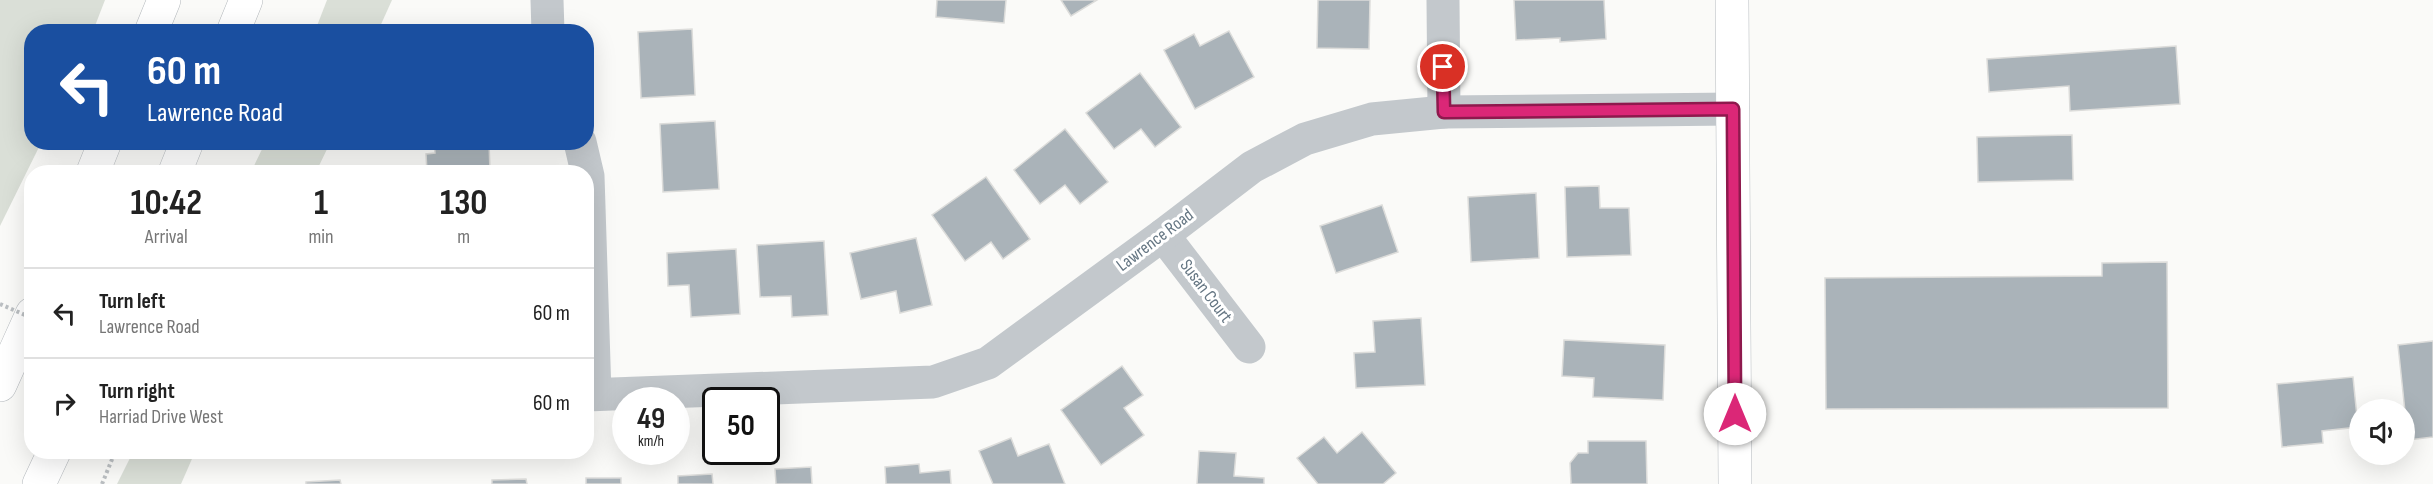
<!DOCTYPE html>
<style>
:root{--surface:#fff;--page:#f6f6f6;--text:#222;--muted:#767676;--line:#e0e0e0}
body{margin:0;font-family:"Sofia Sans Condensed",sans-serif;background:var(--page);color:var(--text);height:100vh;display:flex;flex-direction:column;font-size:22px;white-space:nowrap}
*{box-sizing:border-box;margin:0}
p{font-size:20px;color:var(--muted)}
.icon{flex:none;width:33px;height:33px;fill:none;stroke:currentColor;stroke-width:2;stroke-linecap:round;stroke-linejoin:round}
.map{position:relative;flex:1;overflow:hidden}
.drawer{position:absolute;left:24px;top:165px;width:570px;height:294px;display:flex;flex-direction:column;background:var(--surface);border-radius:24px;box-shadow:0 6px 24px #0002}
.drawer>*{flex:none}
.banner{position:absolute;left:24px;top:24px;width:570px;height:126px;border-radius:24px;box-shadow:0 6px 24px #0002;background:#1a4fa0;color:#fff;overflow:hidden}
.fabs{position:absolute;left:2349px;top:399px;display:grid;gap:12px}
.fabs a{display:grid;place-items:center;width:66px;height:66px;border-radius:50%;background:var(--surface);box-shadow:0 6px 24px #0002;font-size:30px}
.speed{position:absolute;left:612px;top:387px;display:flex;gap:12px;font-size:30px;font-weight:700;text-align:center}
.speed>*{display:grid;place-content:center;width:78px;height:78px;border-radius:50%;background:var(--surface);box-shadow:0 6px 24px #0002;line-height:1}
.speed small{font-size:15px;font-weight:400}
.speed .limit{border:3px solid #111;border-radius:9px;background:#fff;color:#111}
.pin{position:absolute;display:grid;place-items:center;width:51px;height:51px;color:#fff;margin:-26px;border:3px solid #fff;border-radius:50%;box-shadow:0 2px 6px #0007}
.me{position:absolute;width:66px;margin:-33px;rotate:0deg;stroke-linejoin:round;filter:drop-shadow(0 0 4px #0008)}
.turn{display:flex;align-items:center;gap:21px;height:126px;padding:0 24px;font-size:27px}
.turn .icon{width:78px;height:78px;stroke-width:2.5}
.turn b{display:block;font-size:42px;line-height:51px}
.eta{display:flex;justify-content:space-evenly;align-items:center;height:102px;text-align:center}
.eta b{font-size:36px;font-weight:700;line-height:42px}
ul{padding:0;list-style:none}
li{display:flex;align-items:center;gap:18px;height:90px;padding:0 24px;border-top:2px solid var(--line)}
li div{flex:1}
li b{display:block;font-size:22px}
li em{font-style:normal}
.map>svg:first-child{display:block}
.green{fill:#dadfd7}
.building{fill:#aab3b9;stroke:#dcdcda;stroke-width:1.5}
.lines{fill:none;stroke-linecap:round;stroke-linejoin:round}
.major-casing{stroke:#b5babe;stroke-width:34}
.highway-casing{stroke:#b4b9bd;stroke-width:34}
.path{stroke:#bbbfc2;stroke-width:4;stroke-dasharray:3 3;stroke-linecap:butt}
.minor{stroke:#c3c8cc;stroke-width:33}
.major{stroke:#fff;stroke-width:33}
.highway{stroke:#fff;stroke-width:33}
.path-bridge{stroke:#bbbfc2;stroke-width:4;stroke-dasharray:3 3;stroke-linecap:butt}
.route-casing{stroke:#8e194d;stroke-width:15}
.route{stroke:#db2777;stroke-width:10}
.labels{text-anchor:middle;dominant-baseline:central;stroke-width:6;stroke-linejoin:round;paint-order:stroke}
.street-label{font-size:18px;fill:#657683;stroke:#fff}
</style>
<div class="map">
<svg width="2433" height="484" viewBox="0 0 2433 484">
<rect width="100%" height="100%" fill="#fafaf8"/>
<g class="green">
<path d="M0,0H105L93,31L32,32V142L41,143L0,226Z"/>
<path d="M327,0H392L378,31H315Z"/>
<path d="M265,143V142L330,143L316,172H251Z"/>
<path d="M133,452H195L181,484H117Z"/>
</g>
<g class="building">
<path d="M937,0H1006L1004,23L936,17Z"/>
<path d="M1061,0H1097L1071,16Z"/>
<path d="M1318,0H1370L1369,49L1317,48Z"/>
<path d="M1514,0H1604L1606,39L1560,42V38L1516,40Z"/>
<path d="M692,29L695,95L641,98L638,32Z"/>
<path d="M1229,31L1254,77L1195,109L1164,50L1194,34L1200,46Z"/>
<path d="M2176,46L2180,104L2070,111L2069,86L1989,92L1987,59Z"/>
<path d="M1140,73L1181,127L1155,147L1141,129L1114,149L1086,113Z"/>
<path d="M715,121L719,189L663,192L660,124Z"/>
<path d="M1065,129L1108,182L1080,204L1065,185L1040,204L1014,170Z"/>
<path d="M2072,135L2073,180L1978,182L1977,137Z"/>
<path d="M434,142H489L490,172H427L426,154L435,153Z"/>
<path d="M986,177L1030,239L1003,259L991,242L965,261L932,215Z"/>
<path d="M1599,186L1600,208H1629L1631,255L1567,257L1565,187Z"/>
<path d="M1536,193L1539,258L1471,262L1468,197Z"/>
<path d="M1382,205L1398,252L1336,273L1320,226Z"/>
<path d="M916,238L932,305L900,313L896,291L861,299L850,253Z"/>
<path d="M824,241L828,315L792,317L791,296L760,297L757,245Z"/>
<path d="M736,249L740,314L691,317L689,285L668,286L667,253Z"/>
<path d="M2167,262L2168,408L1826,409L1825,278L2102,276V263Z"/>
<path d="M1421,318L1425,385L1356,388L1354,353L1375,352L1373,321Z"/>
<path d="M1564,340L1665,345L1663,400L1593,397L1594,378L1562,376Z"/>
<path d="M2433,341V437L2408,440L2398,345Z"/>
<path d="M1122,366L1143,395L1124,408L1144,435L1101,465L1061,410Z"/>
<path d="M2353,377L2358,427L2322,431L2323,443L2282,447L2277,384Z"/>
<path d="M1362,432L1396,473L1383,484H1318L1297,458L1324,437L1337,453Z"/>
<path d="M1011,438L1018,456L1049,444L1065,484H993L979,451Z"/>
<path d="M1588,441H1646L1647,484H1571L1570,463L1578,453H1588Z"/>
<path d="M1199,451L1236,453L1234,476L1264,478V484H1197Z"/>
<path d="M919,464L920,473L950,470L951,484H886L885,467Z"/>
<path d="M811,467L812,484H776L775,469Z"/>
<path d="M712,474L713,484H678V476Z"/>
<rect x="586" y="478" width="35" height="6"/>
<path d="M526,479L527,484H492V480Z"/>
<path d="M340,480L341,484H306V482Z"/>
</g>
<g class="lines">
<defs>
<path id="major" d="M1732,0L1735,484"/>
<g id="highway">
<path d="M151,32L164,0"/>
<path d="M233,32L246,0"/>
<path d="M93,172L105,142"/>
<path d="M175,172L187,142"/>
<path d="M0,385L32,314"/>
<path d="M39,484L54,452"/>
</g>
</defs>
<use href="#major" class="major-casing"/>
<use href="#highway" class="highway-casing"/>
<path class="path" d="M102,484L115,452"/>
<g class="minor">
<path d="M547,0L548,32"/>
<path d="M1443,0L1444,112"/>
<path d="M580,142L588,176L595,394"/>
<path d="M1163,235L1249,347"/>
<path d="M586,395L933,382L988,363L1163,235L1252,167L1305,139L1372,119L1444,112L1733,109"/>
</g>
<use href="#major" class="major"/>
<use href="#highway" class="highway"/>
<path class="path-bridge" d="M0,304L32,318"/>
</g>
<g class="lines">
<defs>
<path id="route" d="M1443,67L1444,112L1733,109L1735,414"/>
</defs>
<use href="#route" class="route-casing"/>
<use href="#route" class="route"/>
</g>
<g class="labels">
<g class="street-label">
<text transform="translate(1155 240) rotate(-37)">Lawrence Road</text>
<text transform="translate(1206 291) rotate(53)">Susan Court</text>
</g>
</g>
</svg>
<div class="fabs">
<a><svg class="icon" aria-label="sound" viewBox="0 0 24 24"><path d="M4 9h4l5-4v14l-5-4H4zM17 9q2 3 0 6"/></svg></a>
</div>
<div class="speed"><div>49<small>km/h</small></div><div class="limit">50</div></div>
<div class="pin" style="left:1443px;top:67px;background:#d93025"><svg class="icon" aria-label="arrive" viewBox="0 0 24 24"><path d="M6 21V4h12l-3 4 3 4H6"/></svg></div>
<svg class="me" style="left:1735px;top:414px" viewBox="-20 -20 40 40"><circle r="19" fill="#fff"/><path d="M0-13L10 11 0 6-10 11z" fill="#db2777"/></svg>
<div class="banner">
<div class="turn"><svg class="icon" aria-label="left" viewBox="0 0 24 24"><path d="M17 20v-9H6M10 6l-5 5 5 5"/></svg><div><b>60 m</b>Lawrence Road</div></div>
</div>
<section class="drawer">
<div class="eta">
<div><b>10:42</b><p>Arrival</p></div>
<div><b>1</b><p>min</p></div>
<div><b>130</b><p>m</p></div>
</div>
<ul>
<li><svg class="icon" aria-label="left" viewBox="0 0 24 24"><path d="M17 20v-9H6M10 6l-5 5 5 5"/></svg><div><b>Turn left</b><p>Lawrence Road</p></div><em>60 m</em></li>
<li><svg class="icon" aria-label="right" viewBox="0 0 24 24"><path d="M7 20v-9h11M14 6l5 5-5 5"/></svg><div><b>Turn right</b><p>Harriad Drive West</p></div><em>60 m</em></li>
</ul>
</section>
</div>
